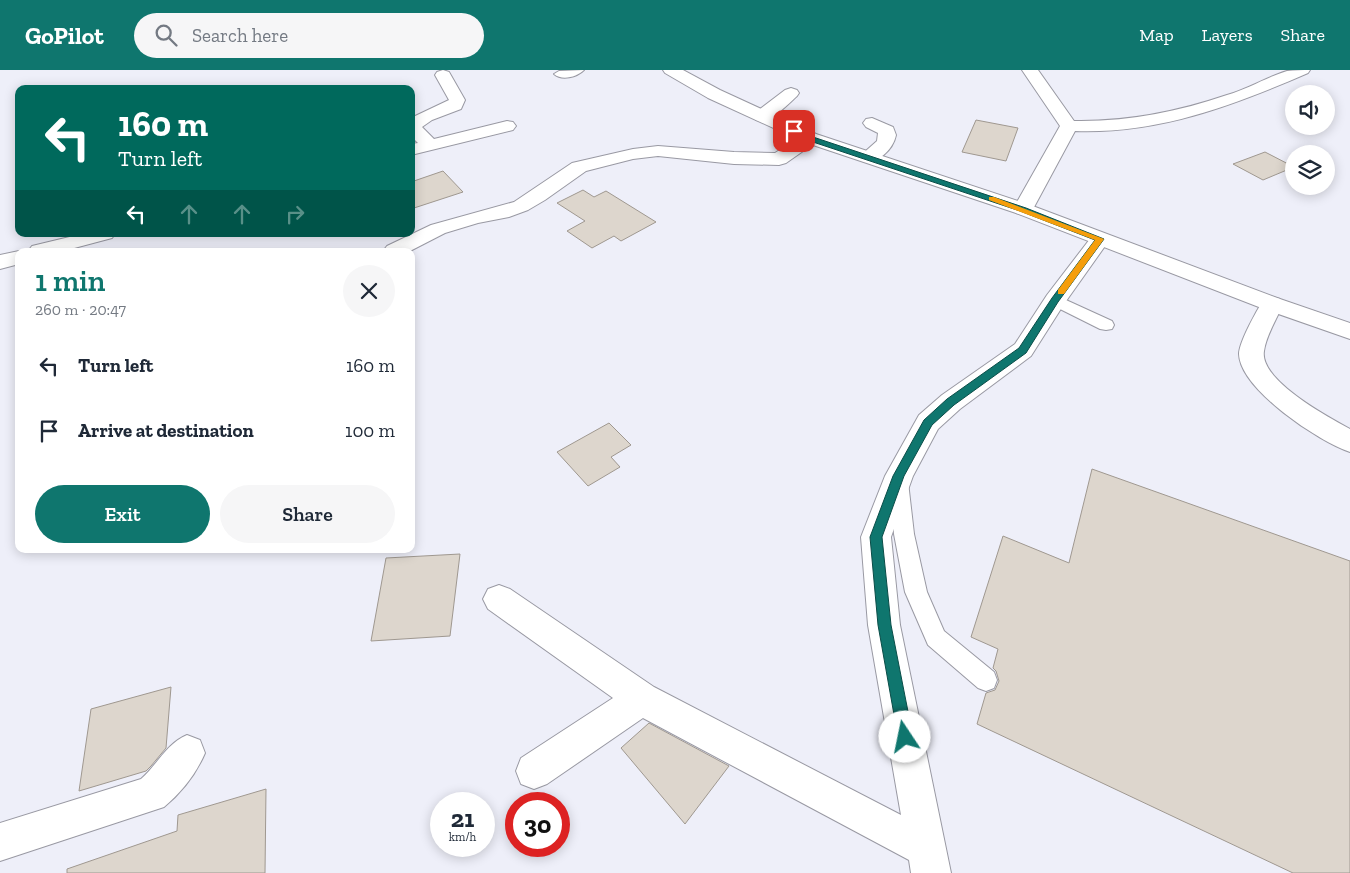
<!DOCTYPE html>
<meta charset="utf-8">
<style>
:root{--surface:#fff;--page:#f6f6f7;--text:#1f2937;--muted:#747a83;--accent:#0f766e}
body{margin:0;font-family:"Zilla Slab",serif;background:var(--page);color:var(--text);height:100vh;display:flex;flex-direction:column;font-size:19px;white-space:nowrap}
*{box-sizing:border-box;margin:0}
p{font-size:16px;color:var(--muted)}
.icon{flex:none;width:28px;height:28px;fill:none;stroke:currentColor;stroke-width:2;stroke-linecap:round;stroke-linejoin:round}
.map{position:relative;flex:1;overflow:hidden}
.details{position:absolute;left:15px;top:178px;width:400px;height:305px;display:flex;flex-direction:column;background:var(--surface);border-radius:10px;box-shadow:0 2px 12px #0003}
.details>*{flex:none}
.guide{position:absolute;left:15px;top:15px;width:400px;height:152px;border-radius:10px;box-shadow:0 2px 12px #0003;background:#00695c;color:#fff;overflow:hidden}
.buttons{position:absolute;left:1285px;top:15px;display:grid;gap:10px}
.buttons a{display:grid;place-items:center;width:50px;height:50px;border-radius:50%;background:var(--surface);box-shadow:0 2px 12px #0003;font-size:25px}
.speed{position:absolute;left:430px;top:722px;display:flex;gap:10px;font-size:25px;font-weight:700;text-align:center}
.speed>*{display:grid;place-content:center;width:65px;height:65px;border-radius:50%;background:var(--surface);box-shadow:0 2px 12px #0003;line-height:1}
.speed small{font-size:12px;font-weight:400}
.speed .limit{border:8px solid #d22;background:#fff;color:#111}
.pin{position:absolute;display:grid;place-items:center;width:42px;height:42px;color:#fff;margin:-21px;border-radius:10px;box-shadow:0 2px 8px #0006}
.me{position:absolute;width:55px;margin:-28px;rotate:349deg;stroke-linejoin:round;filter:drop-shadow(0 0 4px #0008)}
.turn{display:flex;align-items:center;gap:18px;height:105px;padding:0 20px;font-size:22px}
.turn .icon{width:65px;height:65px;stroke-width:2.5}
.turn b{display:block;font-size:35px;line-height:42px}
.lanes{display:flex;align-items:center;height:48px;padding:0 20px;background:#0003;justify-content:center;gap:25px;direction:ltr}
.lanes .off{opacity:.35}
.round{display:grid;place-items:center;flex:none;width:52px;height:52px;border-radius:26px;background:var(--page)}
.overview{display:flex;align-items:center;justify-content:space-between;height:85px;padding:0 20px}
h1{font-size:30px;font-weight:600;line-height:38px;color:var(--accent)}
.button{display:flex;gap:10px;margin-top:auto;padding:10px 20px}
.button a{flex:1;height:58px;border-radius:30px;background:var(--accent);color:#fff;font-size:20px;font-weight:600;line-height:58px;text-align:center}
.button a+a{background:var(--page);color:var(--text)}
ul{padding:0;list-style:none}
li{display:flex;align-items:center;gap:15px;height:65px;padding:0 20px}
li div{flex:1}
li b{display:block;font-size:19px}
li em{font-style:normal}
header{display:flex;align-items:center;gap:30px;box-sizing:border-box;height:70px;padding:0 25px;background:var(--accent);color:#fff}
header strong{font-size:24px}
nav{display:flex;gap:28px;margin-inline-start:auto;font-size:18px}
.search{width:350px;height:45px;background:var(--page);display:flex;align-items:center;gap:12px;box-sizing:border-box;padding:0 18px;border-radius:28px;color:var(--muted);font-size:19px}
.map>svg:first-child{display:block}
.building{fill:#ddd6cd;stroke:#9f9890}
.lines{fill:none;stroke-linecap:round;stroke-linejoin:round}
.lane-casing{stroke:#9999a3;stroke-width:2}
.street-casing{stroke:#9999a3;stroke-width:2}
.secondary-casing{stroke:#9999a3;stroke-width:2}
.lane{fill:#fff;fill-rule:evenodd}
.street{fill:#fff;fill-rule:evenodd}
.secondary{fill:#fff;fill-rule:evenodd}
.route{fill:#0f766e;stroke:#0a4d48}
.slow{fill:#f59e0b}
</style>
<header>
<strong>GoPilot</strong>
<div class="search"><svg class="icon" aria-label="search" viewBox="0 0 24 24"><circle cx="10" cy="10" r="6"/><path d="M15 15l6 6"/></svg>Search here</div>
<nav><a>Map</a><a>Layers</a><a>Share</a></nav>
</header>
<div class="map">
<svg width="1350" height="803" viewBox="0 0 1350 803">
<rect width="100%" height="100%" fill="#eeeff9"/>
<g class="building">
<path d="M976,50L1018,58L1006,91L962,82Z"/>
<path d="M1265,82L1294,97L1263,110L1233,94Z"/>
<path d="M443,101L463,122L411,139V112Z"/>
<path d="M583,120L594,127L606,121L656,152L621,171L614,166L592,178L567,161L585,151L557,133Z"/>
<path d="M609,353L631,375L611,387L620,397L588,416L557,382Z"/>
<path d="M1092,399L1350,491V803H1293L977,654L986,623L995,620L999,611L996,601L993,598L998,579L971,567L1003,466L1069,493Z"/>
<path d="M460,484L450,566L371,571L386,488Z"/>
<path d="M171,617L166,678L151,696L146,701L79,721L91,639Z"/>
<path d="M649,653L729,696L685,754L621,678Z"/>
<path d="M266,719L265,803H67V799L177,761L178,745Z"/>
</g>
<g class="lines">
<defs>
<g id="lane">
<path d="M584,0C577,7 562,11 554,4L559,1Z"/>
<path d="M1055,225L1112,251L1114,255L1112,259L1106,260L1100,259L1050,234L1047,230L1050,226Z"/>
<path d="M899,404L906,407L908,412L914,464L927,522L944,561L994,602L997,610L994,618L986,621L978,618L928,575L925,568L905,522L894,464L890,412L892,407Z"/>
</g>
<g id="street">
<path d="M443,0L449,2L465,30L461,39L432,50L422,57L434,69L507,51L513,52L516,56L513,60L411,85V74L418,73L411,66V48L449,30L435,5L437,2Z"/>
<path d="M1022,0H1038L1074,51C1128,52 1177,42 1227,25C1248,19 1267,7 1287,1C1294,0 1303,0 1310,0L1308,3C1232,36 1158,64 1075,61L1033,139L1030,143L1023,145L1016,143L1013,139L1060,56Z"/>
<path d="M791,18L797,20L799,23L797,26C786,36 771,53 756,50L753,46L756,42L785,20Z"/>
<path d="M872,48L893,57L896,65C893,80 877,95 862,91L859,87L877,71L878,63L866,57L863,53L866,49Z"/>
<path d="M810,63L816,64L819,68L816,72L786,93L779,95L734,94L658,86L633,89L586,101L545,130L528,140L509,147L478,153L445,163L410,181H383L387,176L431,155L514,132L572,93L633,79L658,76L734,82L775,83L804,64Z"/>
<path d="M1100,163L1107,165L1110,169L1064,234L1031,286L960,339L938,359L913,406L891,467L900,555L951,803H911L909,790L643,648L547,714L534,719L521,714L516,701L521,688L613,628L488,539L483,529L488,519L499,515L510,519L654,617L901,745L868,555L861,467L885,406L919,345L942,325L1015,274L1047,225L1093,165Z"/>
<path d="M82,164H115L112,168L63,181H28L32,176Z"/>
<path d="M19,181V194L0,199V185L19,181H22Z"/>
<path d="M1272,227L1280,229L1283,234C1277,249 1266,265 1264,281C1259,310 1328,347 1350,359V382C1319,372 1240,319 1239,284C1239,272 1257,240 1264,229Z"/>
<path d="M187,665L200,670L205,683C196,704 181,723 164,737L0,791V753L141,709C158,694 166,674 187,665Z"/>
</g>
<path id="secondary" d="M663,0H683L720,20L816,64L1030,135L1280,229L1350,253V269L1264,239L1016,143L804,72L708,28L665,3Z"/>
</defs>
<use href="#lane" class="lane-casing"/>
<use href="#street" class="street-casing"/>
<use href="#secondary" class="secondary-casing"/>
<use href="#lane" class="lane"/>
<use href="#street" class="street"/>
<use href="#secondary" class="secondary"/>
</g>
<path class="route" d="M791,59H796L813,67L1026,138L1104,169L1058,232L1026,283L954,335L932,355L904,406L882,467L891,555L913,667L910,672L905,674L900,672L898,667L878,555L870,467L893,406L924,350L947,329L1019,278L1052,228L1095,170L1020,141L807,70L791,62Z"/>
<path class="slow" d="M989,127H994L1104,169L1064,224H1058V220L1095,170L989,130Z"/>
</svg>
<div class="buttons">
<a><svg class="icon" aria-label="sound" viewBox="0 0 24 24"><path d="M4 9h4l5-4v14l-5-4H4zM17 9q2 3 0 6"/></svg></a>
<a><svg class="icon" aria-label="layers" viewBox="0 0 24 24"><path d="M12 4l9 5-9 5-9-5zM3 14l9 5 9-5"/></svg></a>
</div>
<div class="speed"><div>21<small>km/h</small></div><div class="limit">30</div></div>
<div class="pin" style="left:794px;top:61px;background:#d93025"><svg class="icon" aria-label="arrive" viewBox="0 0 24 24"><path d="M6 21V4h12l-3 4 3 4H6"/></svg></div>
<svg class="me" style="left:905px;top:667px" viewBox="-20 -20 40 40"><circle r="19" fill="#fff"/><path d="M0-13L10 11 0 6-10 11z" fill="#0f766e"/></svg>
<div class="guide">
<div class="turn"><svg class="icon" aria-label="left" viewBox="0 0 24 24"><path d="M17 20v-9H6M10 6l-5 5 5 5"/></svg><div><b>160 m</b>Turn left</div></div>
<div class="lanes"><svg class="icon" aria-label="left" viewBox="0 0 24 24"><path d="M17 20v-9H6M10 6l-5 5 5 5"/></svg><svg class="icon off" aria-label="ahead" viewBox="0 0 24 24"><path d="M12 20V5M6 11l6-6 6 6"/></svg><svg class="icon off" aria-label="ahead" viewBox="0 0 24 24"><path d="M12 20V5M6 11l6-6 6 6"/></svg><svg class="icon off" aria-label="right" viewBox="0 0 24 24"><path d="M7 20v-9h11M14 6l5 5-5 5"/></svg></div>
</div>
<section class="details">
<div class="overview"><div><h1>1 min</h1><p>260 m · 20:47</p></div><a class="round"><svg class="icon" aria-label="close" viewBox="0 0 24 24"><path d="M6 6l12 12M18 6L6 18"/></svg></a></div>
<ul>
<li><svg class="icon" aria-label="left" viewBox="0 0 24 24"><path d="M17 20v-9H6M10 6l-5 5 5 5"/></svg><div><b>Turn left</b></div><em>160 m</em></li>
<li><svg class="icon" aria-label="arrive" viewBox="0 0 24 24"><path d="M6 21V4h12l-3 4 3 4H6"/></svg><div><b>Arrive at destination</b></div><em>100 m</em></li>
</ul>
<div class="button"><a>Exit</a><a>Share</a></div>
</section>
</div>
